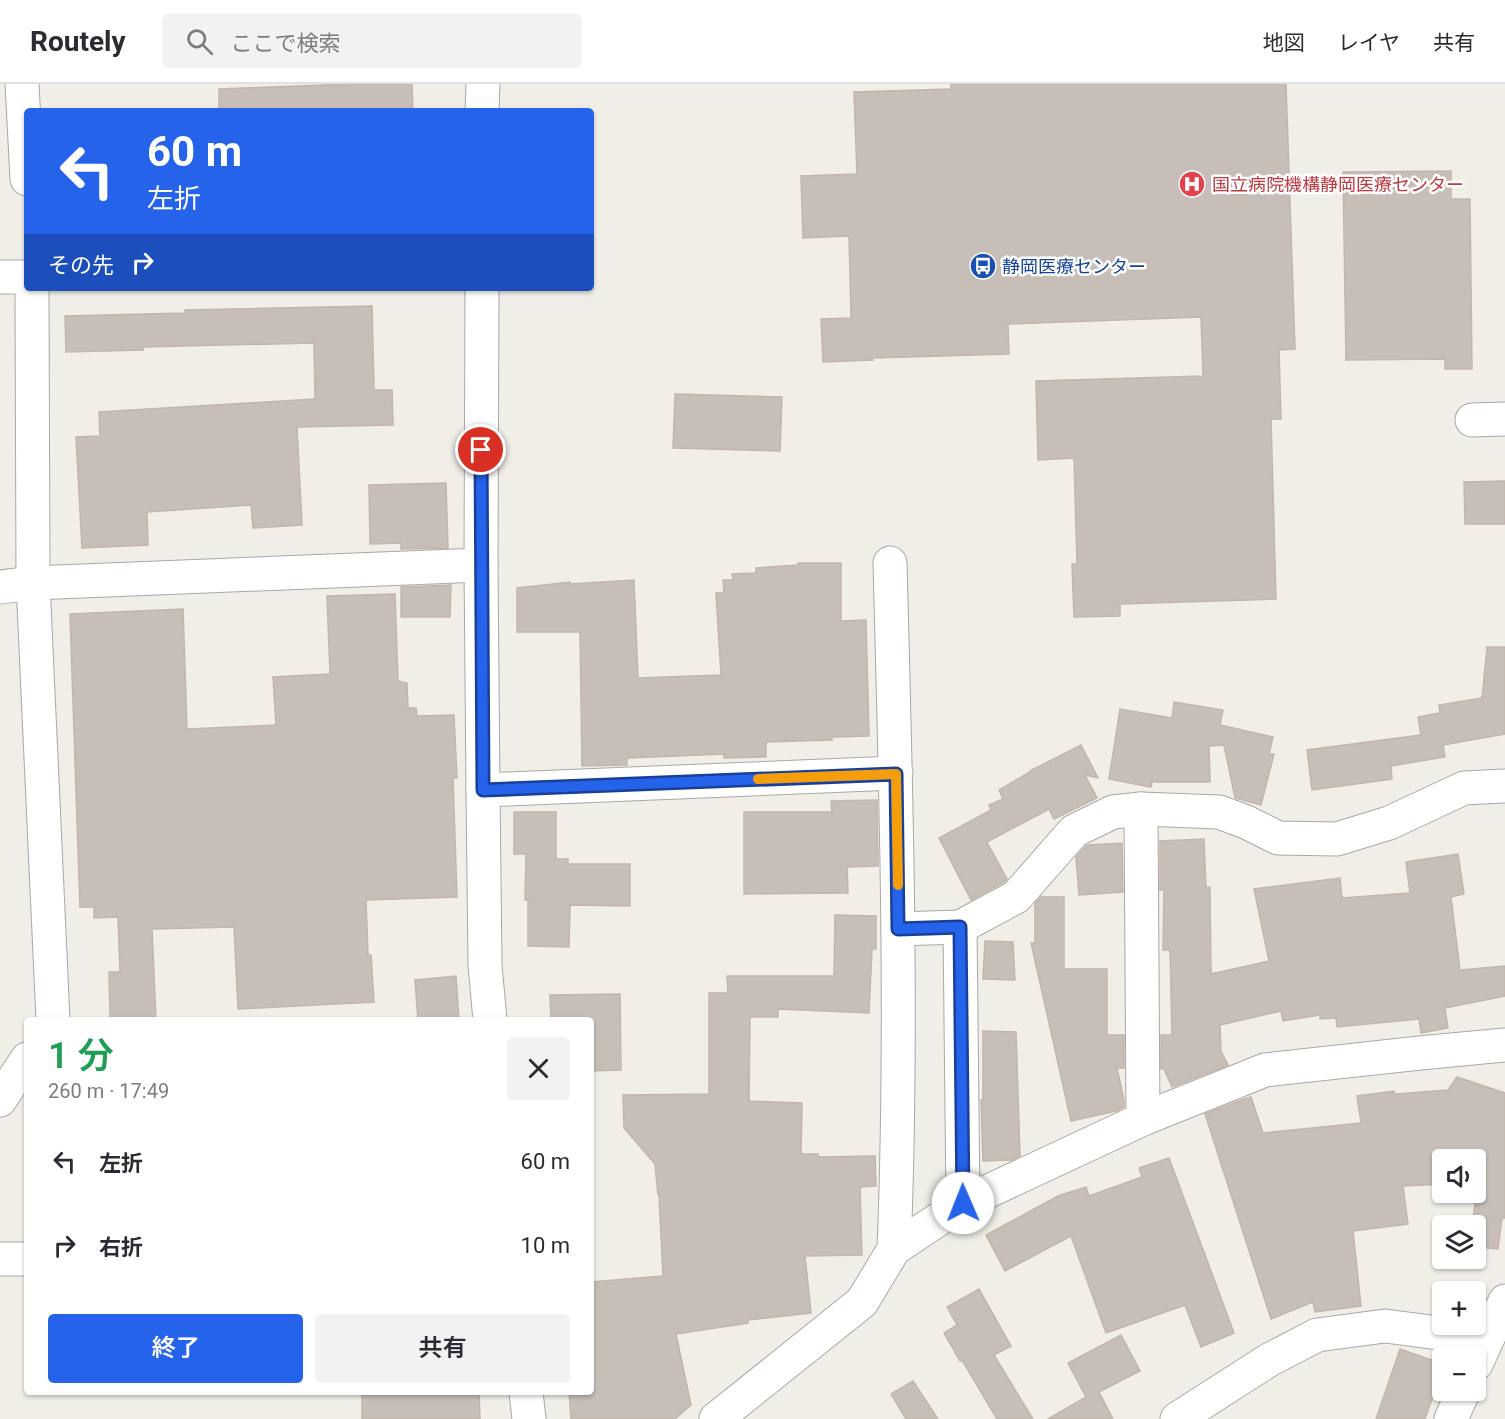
<!DOCTYPE html>
<html lang="ja">
<meta charset="utf-8">
<style>
:root{--surface:#fff;--page:#f2f2f3;--text:#2b2b33;--muted:#7c7c81;--line:#e1e1e2;--accent:#2563eb}
body{margin:0;font-family:Roboto,"Noto Sans JP",sans-serif;background:var(--page);color:var(--text);height:100vh;display:flex;flex-direction:column;font-size:22px;white-space:nowrap}
*{box-sizing:border-box;margin:0}
p{font-size:20px;color:var(--muted)}
.icon{flex:none;width:33px;height:33px;fill:none;stroke:currentColor;stroke-width:2;stroke-linecap:round;stroke-linejoin:round}
.map{position:relative;flex:1;overflow:hidden}
.panel{position:absolute;left:24px;top:933px;width:570px;height:378px;display:flex;flex-direction:column;background:var(--surface);border-radius:6px;box-shadow:0 2px 4px #0004}
.panel>*{flex:none}
.guide{position:absolute;left:24px;top:24px;width:570px;height:183px;border-radius:6px;box-shadow:0 2px 4px #0004;background:#2563eb;color:#fff;overflow:hidden}
.fabs{position:absolute;left:1432px;top:1065px;display:grid;gap:12px}
.fabs a{display:grid;place-items:center;width:54px;height:54px;border-radius:6px;background:var(--surface);box-shadow:0 2px 4px #0004;font-size:30px}
.pin{position:absolute;display:grid;place-items:center;width:51px;height:51px;color:#fff;margin:-26px;border:3px solid #fff;border-radius:50%;box-shadow:0 2px 6px #0007}
.me{position:absolute;width:66px;margin:-33px;rotate:359deg;stroke-linejoin:round;filter:drop-shadow(0 0 4px #0008)}
.turn{display:flex;align-items:center;gap:21px;height:126px;padding:0 24px;font-size:27px}
.turn .icon{width:78px;height:78px;stroke-width:2.5}
.turn b{display:block;font-size:42px;line-height:51px}
.then{display:flex;align-items:center;height:57px;padding:0 24px;background:#0003;gap:12px;font-size:22px}
.round{display:grid;place-items:center;flex:none;width:63px;height:63px;border-radius:6px;background:var(--page)}
.head{display:flex;align-items:center;justify-content:space-between;height:102px;padding:0 24px}
h1{font-size:36px;font-weight:600;line-height:45px;color:#1e9e55}
.action{display:flex;gap:12px;margin-top:auto;padding:12px 24px}
.action a{flex:1;height:69px;border-radius:6px;background:var(--accent);color:#fff;font-size:24px;font-weight:600;line-height:69px;text-align:center}
.action a+a{background:var(--page);color:var(--text)}
ul{padding:0;list-style:none}
li{display:flex;align-items:center;gap:18px;height:84px;padding:0 24px}
li div{flex:1}
li b{display:block;font-size:22px}
li em{font-style:normal}
header{display:flex;align-items:center;gap:36px;box-sizing:border-box;height:84px;padding:0 30px;background:var(--surface);border-bottom:2px solid var(--line)}
header strong{font-size:28px}
nav{display:flex;gap:33px;margin-inline-start:auto;font-size:21px}
.search{width:420px;height:54px;background:var(--page);display:flex;align-items:center;gap:15px;box-sizing:border-box;padding:0 21px;border-radius:6px;color:var(--muted);font-size:22px}
.map>svg:first-child{display:block}
.building{fill:#c6beb7;stroke:#c3b5aa;stroke-width:1.5}
.lines{fill:none;stroke-linecap:round;stroke-linejoin:round}
.minor-casing{stroke:#a8a8a8;stroke-width:35}
.minor{stroke:#fff;stroke-width:33}
.route-casing{stroke:#184099;stroke-width:15}
.route{stroke:#2563eb;stroke-width:10}
.slow{stroke:#f59e0b;stroke-width:10}
.labels{text-anchor:middle;dominant-baseline:central;stroke-width:5;stroke-linejoin:round;paint-order:stroke}
.health-label{font-size:18px;fill:#be3a42;stroke:#fff;text-anchor:start}
.transit-label{font-size:18px;fill:#164399;stroke:#fff;text-anchor:start}
</style>
<header>
<strong>Routely</strong>
<div class="search"><svg class="icon" aria-label="search" viewBox="0 0 24 24"><circle cx="10" cy="10" r="6"/><path d="M15 15l6 6"/></svg>ここで検索</div>
<nav><a>地図</a><a>レイヤ</a><a>共有</a></nav>
</header>
<div class="map">
<svg width="1505" height="1335" viewBox="0 0 1505 1335">
<rect width="100%" height="100%" fill="#f1eee8"/>
<g class="building">
<path d="M350,0H412L413,27H219V5Z"/>
<path d="M951,0H1286L1295,265L1279,266L1281,335H1271L1276,515L1120,520V532L1074,533L1072,480H1077L1074,374L1038,376L1036,297L1203,292L1201,233L1008,240L1009,270L872,274L873,276L823,278L821,235L851,234L849,152L803,154L801,92L857,90L854,8L951,5Z"/>
<path d="M1451,87V115H1470L1472,285H1445V275L1346,276L1343,88Z"/>
<path d="M372,222L374,306H392L393,341L297,343L302,441L253,444L251,421L147,428L148,461L82,464L76,353L100,352L99,328L315,315L314,259L143,263V266L66,268L65,232L185,229V226Z"/>
<path d="M675,310L782,313L780,367L673,364Z"/>
<path d="M1505,397V440H1465L1464,398Z"/>
<path d="M446,399L448,464L401,465V459L370,460L369,401Z"/>
<path d="M798,479H841V537L866,536L869,652L832,653V656L766,658V673L724,674V670L627,674V681L582,682L580,548H517V504L570,498V500L634,496L638,594L721,591L716,509H724L723,496H733L732,490L756,489V484L798,481Z"/>
<path d="M451,501L450,533H401V503Z"/>
<path d="M395,510L398,597L407,599L408,624H416L417,632L454,631L457,694H453L457,813L366,816L368,871H371L374,918L238,925L234,843L152,845L156,936H110L109,888H120L118,833L94,834V823H80L70,530L183,525L187,645L276,641L273,593L330,590L327,512Z"/>
<path d="M1487,563H1505V650L1443,661L1445,673L1391,682L1392,695L1312,706L1307,666L1421,651L1418,633L1440,629L1439,621L1482,614Z"/>
<path d="M1174,618L1223,626L1220,641L1273,653L1269,670H1274L1261,721L1235,714L1224,661L1209,662L1210,698H1152L1151,703L1109,695L1120,625L1172,634Z"/>
<path d="M1081,661L1098,694L1085,691L1097,714L1054,735L1049,725L987,758L991,766L990,767H992L1007,795L1004,798L971,816L939,754L991,726L989,721L1003,715L999,706L1030,688V687Z"/>
<path d="M877,716L878,782L847,783L848,809L744,810V728H832L831,717Z"/>
<path d="M514,728H556V775H568V780H630V822L570,821L569,863L528,862V816H525L526,770H514Z"/>
<path d="M1204,755L1206,804L1210,803L1211,890L1269,877L1254,805L1340,794L1342,814L1410,809L1406,778L1458,770L1464,810L1451,813L1460,886L1505,882V912L1445,924L1448,944L1421,949L1419,935L1337,943L1336,934L1320,935V931L1283,937L1281,927L1220,941L1221,967L1228,981L1172,1003L1164,985H1161V951H1172L1170,866H1163L1164,806H1160V757Z"/>
<path d="M1122,759L1123,808L1079,811L1076,773L1086,762L1089,761Z"/>
<path d="M1041,813H1064V885H1107V951H1124V984H1117L1124,1016V1023L1116,1027L1071,1037L1031,859H1035V819Z"/>
<path d="M835,831L876,832V865H872L869,929L778,925V933H750L749,1017L802,1019L801,1070H818V1073L875,1072L876,1102L860,1103L862,1171L805,1172L811,1229L748,1236V1239L676,1250L691,1321L675,1335H571L569,1308H591V1198L663,1192L659,1111H658L655,1080L624,1044L623,1011L709,1010V909H728L727,892H834Z"/>
<path d="M985,857L1013,858L1015,896L983,895Z"/>
<path d="M456,892L459,936H418L415,896Z"/>
<path d="M620,910L621,986L591,987V936H551L550,911Z"/>
<path d="M983,947L1016,948L1020,1072L1012,1076L983,1077L981,1016H983Z"/>
<path d="M1457,993L1505,1009V1134H1502L1498,1165L1476,1163V1142H1472L1478,1098H1476V1076H1443V1100L1403,1102L1408,1140L1353,1147L1361,1222L1315,1228L1313,1218L1271,1235L1205,1030L1244,1015L1251,1013L1263,1049L1361,1039L1357,1012L1394,1007L1395,1010L1448,1006Z"/>
<path d="M1169,1074L1234,1249L1201,1263L1185,1221L1106,1249L1071,1152L1005,1187L986,1151L1058,1112L1086,1103L1089,1112L1142,1093L1139,1084Z"/>
<path d="M979,1205L1011,1262L994,1271L1033,1335H997L962,1276L960,1277L944,1249L957,1241L947,1223Z"/>
<path d="M1121,1251L1140,1287L1099,1308L1113,1335H1048L1086,1313L1068,1279Z"/>
<path d="M1400,1265L1443,1280V1284L1425,1335H1376Z"/>
<path d="M913,1297L938,1335H906L891,1310Z"/>
<path d="M362,1308H479L480,1335H362Z"/>
</g>
<g class="lines">
<defs>
<g id="minor">
<path d="M22,0L27,95"/>
<path d="M482,27L483,0"/>
<path d="M0,193H27"/>
<path d="M32,204L33,499L53,936"/>
<path d="M482,204L481,481L483,706L485,881L490,936"/>
<path d="M1472,336L1505,335"/>
<path d="M890,479C896,708 903,937 894,1165"/>
<path d="M0,503L33,499L481,481"/>
<path d="M483,706L896,689"/>
<path d="M960,843L963,1119"/>
<path d="M898,845L960,843L1016,813L1074,747L1113,728L1141,725"/>
<path d="M0,1016L27,975"/>
<path d="M1143,1035L1141,725L1219,728L1246,738L1278,754L1337,755L1389,739L1464,704L1505,702"/>
<path d="M0,1175H27"/>
<path d="M1476,1280L1505,1217"/>
<path d="M526,1308L529,1335"/>
<path d="M716,1335L862,1218L894,1165L963,1119L1143,1035L1265,986L1420,969L1505,961"/>
<path d="M1177,1335L1269,1276L1317,1251L1385,1242L1446,1250L1466,1255"/>
<path d="M1451,1335L1464,1306"/>
</g>
</defs>
<use href="#minor" class="minor-casing"/>
<use href="#minor" class="minor"/>
</g>
<g class="lines">
<defs>
<path id="route" d="M481,366L483,706L896,690L898,845L960,843L963,1119"/>
</defs>
<use href="#route" class="route-casing"/>
<use href="#route" class="route"/>
<path class="slow" d="M758,695L896,690L898,801"/>
</g>
<defs>
<symbol id="hospital-disc" viewBox="-11 -11 22 22"><circle r="9.5" fill="#e0444e" stroke="#fff"/><path d="M-5-5h3v3.5h4V-5h3V5h-3V1.5h-4V5h-3Z" fill="#fff"/></symbol>
<symbol id="bus-disc" viewBox="-11 -11 22 22"><circle r="9.5" fill="#1a4fb4" stroke="#fff"/><path d="M-5-6H5V4H4V6H2V4H-2V6H-4V4H-5ZM-3.5-4V0h7V-4ZM-3.5 1.2v1.5H-2V1.2ZM2 1.2v1.5H3.5V1.2Z" fill="#fff"/></symbol>
</defs>
<g fill-rule="evenodd">
<use href="#hospital-disc" x="1177" y="85" width="30" height="30"/>
<use href="#bus-disc" x="968" y="167" width="30" height="30"/>
</g>
<g class="labels">
<g class="health-label">
<text x="1212" y="100">国立病院機構静岡医療センター</text>
</g>
<g class="transit-label">
<text x="1002" y="182">静岡医療センター</text>
</g>
</g>
</svg>
<div class="fabs">
<a><svg class="icon" aria-label="sound" viewBox="0 0 24 24"><path d="M4 9h4l5-4v14l-5-4H4zM17 9q2 3 0 6"/></svg></a>
<a><svg class="icon" aria-label="layers" viewBox="0 0 24 24"><path d="M12 4l9 5-9 5-9-5zM3 14l9 5 9-5"/></svg></a>
<a>+</a>
<a>−</a>
</div>
<div class="pin" style="left:481px;top:366px;background:#d93025"><svg class="icon" aria-label="arrive" viewBox="0 0 24 24"><path d="M6 21V4h12l-3 4 3 4H6"/></svg></div>
<svg class="me" style="left:963px;top:1119px" viewBox="-20 -20 40 40"><circle r="19" fill="#fff"/><path d="M0-13L10 11 0 6-10 11z" fill="#2563eb"/></svg>
<div class="guide">
<div class="turn"><svg class="icon" aria-label="left" viewBox="0 0 24 24"><path d="M17 20v-9H6M10 6l-5 5 5 5"/></svg><div><b>60 m</b>左折</div></div>
<div class="then">その先<svg class="icon" aria-label="right" viewBox="0 0 24 24"><path d="M7 20v-9h11M14 6l5 5-5 5"/></svg></div>
</div>
<section class="panel">
<div class="head"><div><h1>1 分</h1><p>260 m · 17:49</p></div><a class="round"><svg class="icon" aria-label="close" viewBox="0 0 24 24"><path d="M6 6l12 12M18 6L6 18"/></svg></a></div>
<ul>
<li><svg class="icon" aria-label="left" viewBox="0 0 24 24"><path d="M17 20v-9H6M10 6l-5 5 5 5"/></svg><div><b>左折</b></div><em>60 m</em></li>
<li><svg class="icon" aria-label="right" viewBox="0 0 24 24"><path d="M7 20v-9h11M14 6l5 5-5 5"/></svg><div><b>右折</b></div><em>10 m</em></li>
</ul>
<div class="action"><a>終了</a><a>共有</a></div>
</section>
</div>
